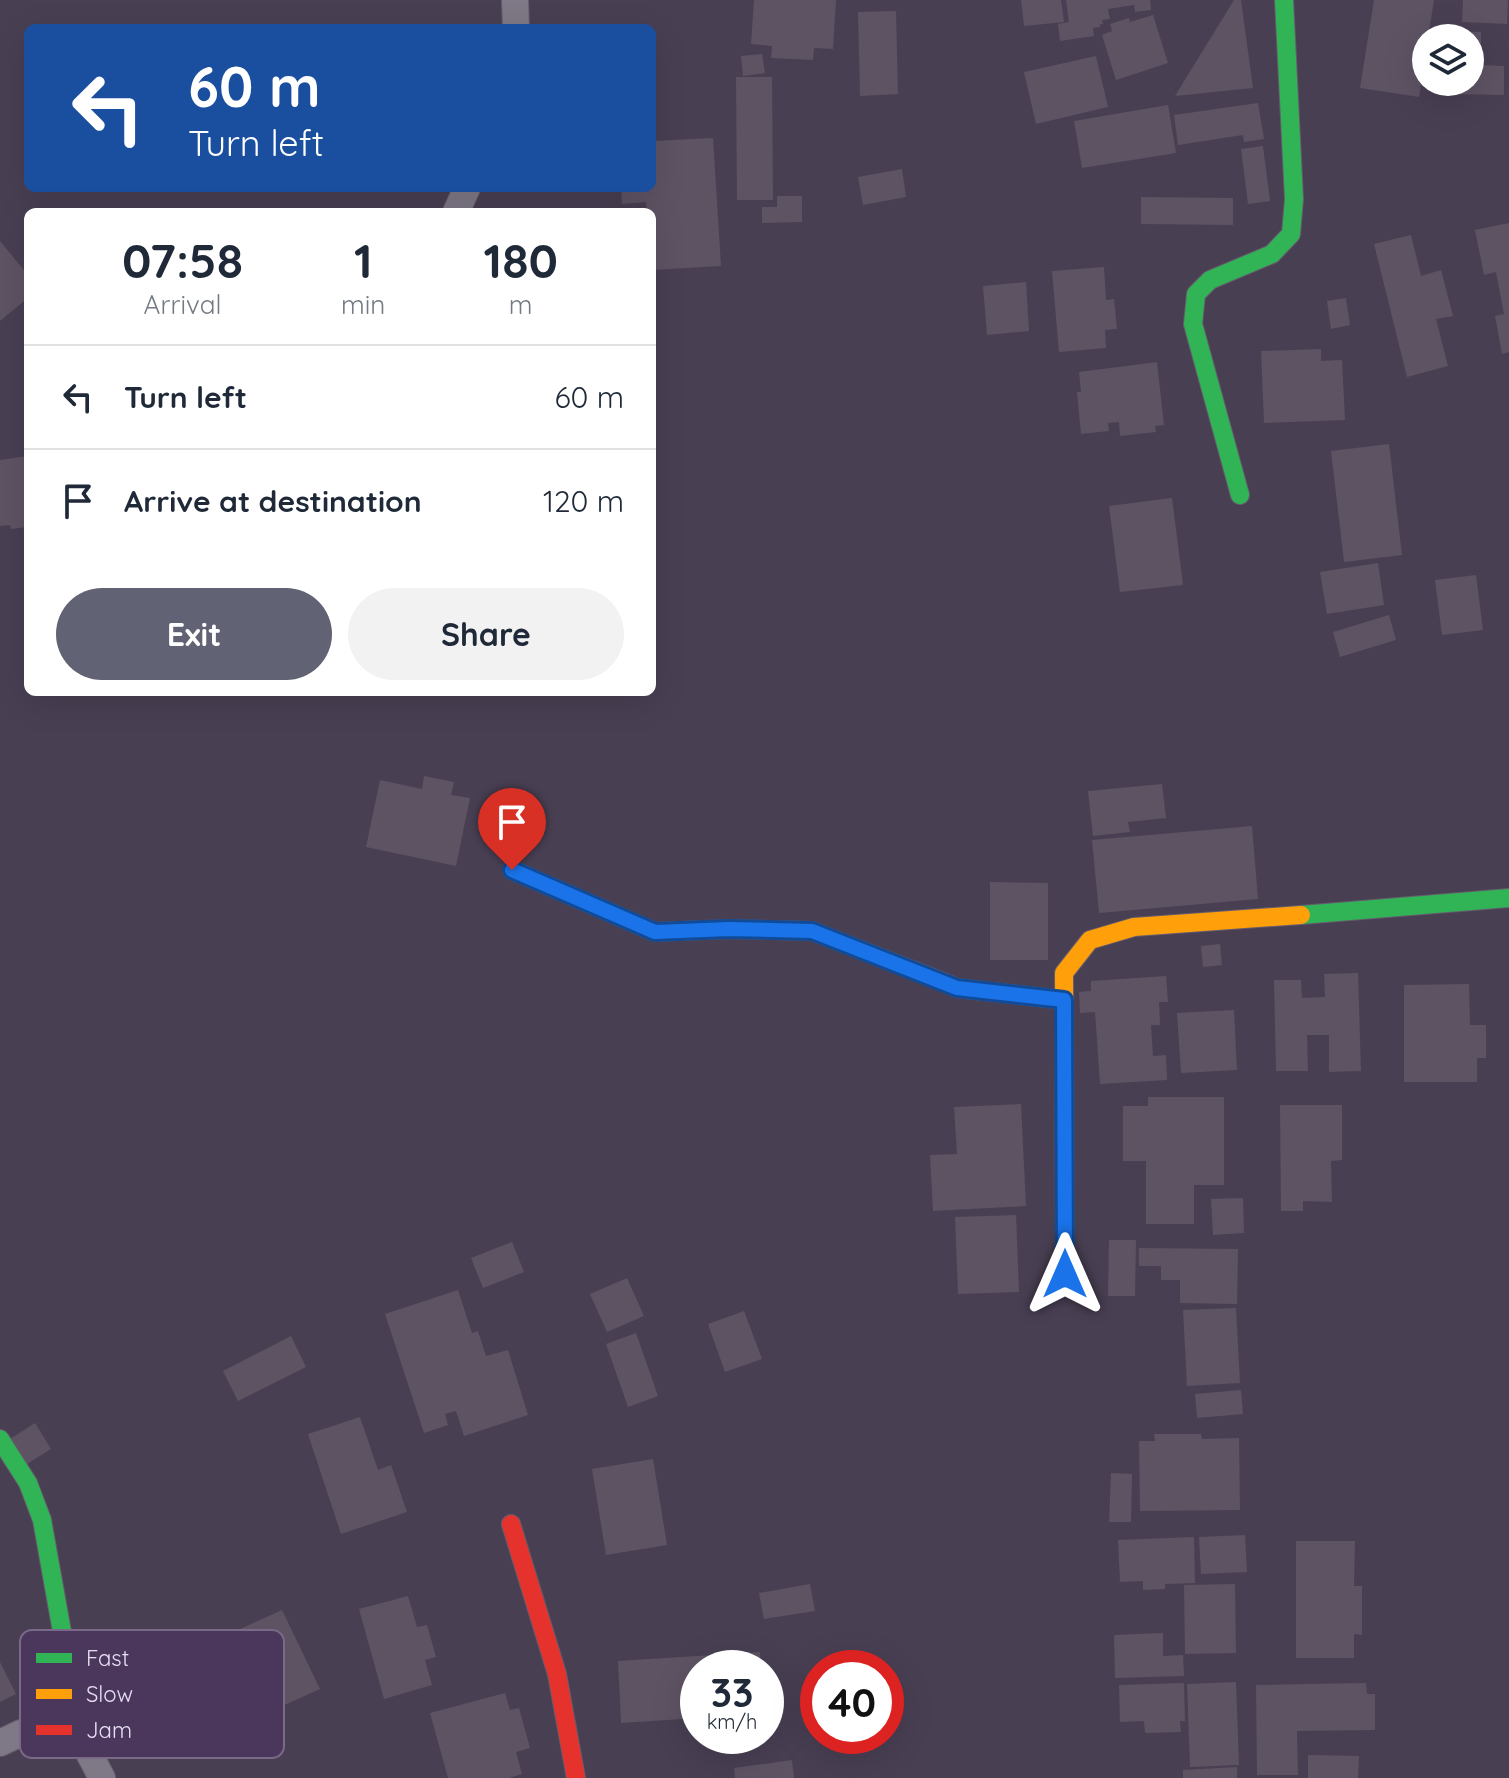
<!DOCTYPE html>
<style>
:root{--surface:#fff;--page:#f2f2f3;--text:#1f2937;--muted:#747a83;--line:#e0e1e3;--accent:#616273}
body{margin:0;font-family:Quicksand,sans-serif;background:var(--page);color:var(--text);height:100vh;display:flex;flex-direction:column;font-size:30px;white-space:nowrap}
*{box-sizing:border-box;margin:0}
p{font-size:26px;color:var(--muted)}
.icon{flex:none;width:44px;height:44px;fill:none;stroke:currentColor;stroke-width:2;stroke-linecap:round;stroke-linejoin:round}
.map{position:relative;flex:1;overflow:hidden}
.details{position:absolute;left:24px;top:208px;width:632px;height:488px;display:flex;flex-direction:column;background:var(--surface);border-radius:12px;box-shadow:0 8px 32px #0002}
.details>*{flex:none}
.hud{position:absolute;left:24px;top:24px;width:632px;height:168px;border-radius:12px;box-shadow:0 8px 32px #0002;background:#1a4fa0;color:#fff;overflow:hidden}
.tools{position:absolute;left:1412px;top:24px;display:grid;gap:16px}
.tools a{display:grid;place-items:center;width:72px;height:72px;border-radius:50%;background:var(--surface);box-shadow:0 8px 32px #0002;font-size:40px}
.speed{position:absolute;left:680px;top:1650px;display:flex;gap:16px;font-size:40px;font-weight:700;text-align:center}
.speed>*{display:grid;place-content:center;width:104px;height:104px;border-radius:50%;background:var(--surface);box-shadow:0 8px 32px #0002;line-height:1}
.speed small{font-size:20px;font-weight:400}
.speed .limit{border:12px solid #d22;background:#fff;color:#111}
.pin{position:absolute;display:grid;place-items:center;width:68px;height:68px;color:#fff;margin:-82px -34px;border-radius:50% 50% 50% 0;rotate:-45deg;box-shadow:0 0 8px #0007}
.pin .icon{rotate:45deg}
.me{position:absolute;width:88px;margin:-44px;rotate:0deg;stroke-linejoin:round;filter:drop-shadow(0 0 6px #0008)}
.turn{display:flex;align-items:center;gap:28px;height:168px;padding:0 32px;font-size:36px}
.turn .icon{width:104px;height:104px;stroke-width:2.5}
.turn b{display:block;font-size:56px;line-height:68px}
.eta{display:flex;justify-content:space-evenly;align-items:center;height:136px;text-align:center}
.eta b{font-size:48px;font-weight:800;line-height:56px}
.primary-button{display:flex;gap:16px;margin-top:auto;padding:16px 32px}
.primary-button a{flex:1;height:92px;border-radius:48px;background:var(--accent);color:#fff;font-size:32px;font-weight:800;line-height:92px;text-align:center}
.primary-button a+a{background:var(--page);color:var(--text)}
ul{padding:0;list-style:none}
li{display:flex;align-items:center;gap:24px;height:104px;padding:0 32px;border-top:2px solid var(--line)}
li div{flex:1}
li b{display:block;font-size:30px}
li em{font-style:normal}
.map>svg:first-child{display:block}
.building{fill:#5e5363}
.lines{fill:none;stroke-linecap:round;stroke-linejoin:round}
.street-casing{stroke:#655c6d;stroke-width:28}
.fast-casing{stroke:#655c6d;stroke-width:20}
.slow-casing{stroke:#655c6d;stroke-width:20}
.jam-casing{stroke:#655c6d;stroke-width:20}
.street{stroke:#7f7886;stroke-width:26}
.fast{stroke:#30b455;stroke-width:18}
.slow{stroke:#ff9f0a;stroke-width:18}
.jam{stroke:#e5322d;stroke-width:18}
.route-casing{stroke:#114b97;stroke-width:20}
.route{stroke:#1a73e8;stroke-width:14}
.key{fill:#4a375b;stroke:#7a6989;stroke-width:2}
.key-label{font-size:22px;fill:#e9dff5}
</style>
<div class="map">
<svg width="1509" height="1778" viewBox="0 0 1509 1778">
<rect width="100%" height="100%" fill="#493f53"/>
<g class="building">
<path d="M754,0H836L833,49L814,48L813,60L771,58L772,46L751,44Z"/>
<path d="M1021,0H1061L1064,22L1024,26Z"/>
<path d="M1066,0H1150L1151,10L1135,12L1134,5L1108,9L1110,19L1102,20L1103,24H1100V27L1093,28L1094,36L1060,41L1058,24L1069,22Z"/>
<path d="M1234,0H1241L1253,88L1175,96Z"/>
<path d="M1374,0H1434L1428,38H1426V53L1419,97L1360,88Z"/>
<path d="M1463,0H1508L1507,24L1462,22Z"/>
<path d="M896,11L898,94L860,96L858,12Z"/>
<path d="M1153,15L1168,63L1116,80L1102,35L1112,31L1110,24L1129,18L1130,22Z"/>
<path d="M1448,31L1481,32V65L1504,66V95L1447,94V82H1470V38H1448Z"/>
<path d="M762,54L765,73L743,76L741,56Z"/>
<path d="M1096,56L1108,107L1036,124L1024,72Z"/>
<path d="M736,77H772L773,200H737Z"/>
<path d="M1258,103L1264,139L1244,142L1243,135L1178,145L1174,115Z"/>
<path d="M1168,105L1176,153L1082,168L1074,121Z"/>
<path d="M713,138L721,266L652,270V212H647L646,202L622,204L621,188H652V141Z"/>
<path d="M1263,146L1270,201L1248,204L1241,149Z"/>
<path d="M902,169L906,197L863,205L858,177Z"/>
<path d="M777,196H802V222L762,223V207H777Z"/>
<path d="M1141,197L1233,198V225L1141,224Z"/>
<path d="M1509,223V352L1502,354L1495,316L1504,314L1496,272L1484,275L1475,230Z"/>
<path d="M1411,235L1421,276L1441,270L1453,316L1436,319L1448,366L1407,377L1374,244Z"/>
<path d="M0,241L28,275V298L0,321Z"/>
<path d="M1104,267L1106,300L1114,299L1117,329L1105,330L1106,348L1059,352L1052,271Z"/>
<path d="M1026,282L1029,331L987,335L983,286Z"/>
<path d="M1346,298L1350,325L1331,329L1327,301Z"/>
<path d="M1321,349V361L1342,360L1345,420L1264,423L1261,351Z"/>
<path d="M1157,362L1164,425L1155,426L1156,432L1120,436L1119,422L1108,423L1109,431L1081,434L1077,392H1081L1079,372Z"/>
<path d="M1389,444L1402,555L1344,562L1331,451Z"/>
<path d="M28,456V527L11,529L10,525L0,526V460Z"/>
<path d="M1172,498L1183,585L1120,592L1109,506Z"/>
<path d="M1378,563L1384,605L1327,614L1320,572Z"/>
<path d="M1476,575L1483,630L1442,635L1435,580Z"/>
<path d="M1389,615L1396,640L1340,657L1333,632Z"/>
<path d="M424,776L454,782L451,795L470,798L456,866L366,847L380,780L422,789Z"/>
<path d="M1162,784L1166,818L1128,822L1130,832L1093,836L1088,791Z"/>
<path d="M1252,826L1258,899L1099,913L1092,840Z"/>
<path d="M990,882L1048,883V960H990Z"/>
<path d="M1220,944L1222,965L1203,967L1201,946Z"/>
<path d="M1358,973L1361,1071L1329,1072V1035H1307L1308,1071H1276L1274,980H1301L1302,998L1325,997L1324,974Z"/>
<path d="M1166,976L1168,1002H1159L1160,1025H1151L1153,1056L1166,1055L1167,1080L1100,1084L1095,1012L1080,1013L1079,992L1091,991V981Z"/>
<path d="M1469,984L1470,1025H1486V1058H1477V1082H1404V985Z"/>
<path d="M1234,1010L1237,1070L1181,1073L1177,1013Z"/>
<path d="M1148,1097H1224V1185H1194V1224H1146V1161H1123V1106H1148Z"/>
<path d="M1021,1104L1026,1206L933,1211L930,1155L957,1154L954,1107Z"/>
<path d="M1280,1105H1342V1160L1331,1161L1332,1202L1303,1201V1211H1281Z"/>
<path d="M1243,1198L1244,1233L1213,1235L1211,1199Z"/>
<path d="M1016,1215L1019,1292L958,1294L955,1217Z"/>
<path d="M1109,1240H1136L1135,1296H1108Z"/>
<path d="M512,1242L524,1272L483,1288L471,1258Z"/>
<path d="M1139,1248L1238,1249L1237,1304L1180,1303V1280H1161V1266H1139Z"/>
<path d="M627,1278L644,1316L607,1332L590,1294Z"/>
<path d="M458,1290L472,1333L478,1331L486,1356L508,1350L528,1415L464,1436L456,1411L445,1414L448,1425L424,1433L385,1314Z"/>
<path d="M1236,1308L1240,1383L1187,1386L1183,1310Z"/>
<path d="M744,1311L762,1359L725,1372L708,1324Z"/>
<path d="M636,1333L658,1396L628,1407L606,1344Z"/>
<path d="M291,1336L306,1367L238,1401L223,1371Z"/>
<path d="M1241,1390L1243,1414L1197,1418L1195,1394Z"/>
<path d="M360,1417L378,1470L391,1465L407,1512L341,1534L308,1434Z"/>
<path d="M35,1423L51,1449L27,1464L10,1439Z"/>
<path d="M1154,1434H1201L1202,1439L1239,1438L1240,1510L1140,1511L1139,1441H1155Z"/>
<path d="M653,1459L667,1545L606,1555L592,1469Z"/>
<path d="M1111,1473L1132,1474L1131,1522H1109Z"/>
<path d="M1245,1535L1247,1572L1201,1574L1199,1537Z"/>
<path d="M1194,1537L1195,1583L1165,1584V1589L1143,1590V1581L1120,1582L1118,1540Z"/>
<path d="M1296,1541H1355L1354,1586H1362V1635L1354,1634V1658H1296Z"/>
<path d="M810,1584L815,1611L764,1619L759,1593Z"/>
<path d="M1235,1584L1236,1653L1185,1654L1184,1585Z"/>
<path d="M408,1596L417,1627L427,1625L436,1657L425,1660L432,1685L384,1699L359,1609Z"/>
<path d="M282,1610L320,1689L271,1711L263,1695L251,1700L237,1670L251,1663L236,1631Z"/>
<path d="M1163,1633V1656L1183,1655L1184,1676L1115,1678L1114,1635Z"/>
<path d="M760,1652L761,1668H698V1718L621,1723L618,1661Z"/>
<path d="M0,1662L16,1694L0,1702Z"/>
<path d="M1236,1682L1239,1765L1190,1767L1187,1684Z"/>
<path d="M1184,1683L1185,1721H1180L1181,1732L1145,1733L1144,1721L1120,1722L1119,1685Z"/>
<path d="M1366,1683L1367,1694H1375V1730L1297,1731L1298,1775H1257L1256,1685Z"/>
<path d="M505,1693L510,1710L519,1708L530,1748L516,1752L522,1774L509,1778H448L430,1713Z"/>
<path d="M1308,1755L1359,1756L1358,1778H1308Z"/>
<path d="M792,1760L794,1778H735L734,1768Z"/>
<path d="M1237,1767V1778H1183V1770Z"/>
</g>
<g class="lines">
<defs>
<g id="street">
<path d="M515,0L516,28"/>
<path d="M456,212L467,188"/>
<path d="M0,1743L21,1733L81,1738L102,1778"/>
</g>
<g id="fast">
<path d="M1240,495L1193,324L1196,294L1210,280L1272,254L1291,234L1294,199L1284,0"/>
<path d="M1301,915L1509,898"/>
<path d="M0,1439L28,1483L42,1520L81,1738"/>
</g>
<g id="slow">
<path d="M512,870L655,932L729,929L812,931L943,982"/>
<path d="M1065,1274L1064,973L1090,940L1134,927L1301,915"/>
</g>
<g id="jam">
<path d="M943,982L957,988L1064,1000"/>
<path d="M511,1524L557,1674L576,1778"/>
</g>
</defs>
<use href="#street" class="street-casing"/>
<use href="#fast" class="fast-casing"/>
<use href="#slow" class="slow-casing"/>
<use href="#jam" class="jam-casing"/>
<use href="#street" class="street"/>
<use href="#fast" class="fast"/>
<use href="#slow" class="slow"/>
<use href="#jam" class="jam"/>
</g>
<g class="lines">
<defs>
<path id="route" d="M512,870L655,932L729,929L812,931L957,988L1064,1000L1065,1274"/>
</defs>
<use href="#route" class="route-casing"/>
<use href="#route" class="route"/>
</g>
<rect x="20" y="1630" width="264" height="128" rx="12" class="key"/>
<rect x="36" y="1653" width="36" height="10" fill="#30b455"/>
<rect x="36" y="1689" width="36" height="10" fill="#ff9f0a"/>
<rect x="36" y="1725" width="36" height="10" fill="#e5322d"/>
<g class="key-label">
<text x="86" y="1666">Fast</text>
<text x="86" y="1702">Slow</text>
<text x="86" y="1738">Jam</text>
</g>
</svg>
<div class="tools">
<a><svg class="icon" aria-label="layers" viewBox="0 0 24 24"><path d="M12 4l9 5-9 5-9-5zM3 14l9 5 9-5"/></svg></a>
</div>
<div class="speed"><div>33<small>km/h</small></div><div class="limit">40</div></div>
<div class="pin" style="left:512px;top:870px;background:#d93025"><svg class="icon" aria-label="arrive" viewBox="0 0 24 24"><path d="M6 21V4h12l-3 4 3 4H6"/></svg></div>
<svg class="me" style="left:1065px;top:1274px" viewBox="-20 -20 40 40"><path d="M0-17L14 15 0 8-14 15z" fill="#1a73e8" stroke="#fff" stroke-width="4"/></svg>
<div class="hud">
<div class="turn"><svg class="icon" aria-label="left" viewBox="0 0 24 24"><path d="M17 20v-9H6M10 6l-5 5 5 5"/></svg><div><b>60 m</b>Turn left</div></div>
</div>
<section class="details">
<div class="eta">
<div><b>07:58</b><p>Arrival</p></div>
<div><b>1</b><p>min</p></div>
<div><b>180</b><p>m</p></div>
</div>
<ul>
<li><svg class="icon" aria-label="left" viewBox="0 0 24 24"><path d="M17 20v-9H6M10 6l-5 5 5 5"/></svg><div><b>Turn left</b></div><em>60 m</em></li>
<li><svg class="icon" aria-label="arrive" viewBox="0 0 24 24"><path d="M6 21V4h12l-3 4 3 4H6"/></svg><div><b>Arrive at destination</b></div><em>120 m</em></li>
</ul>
<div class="primary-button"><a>Exit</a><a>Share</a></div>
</section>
</div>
